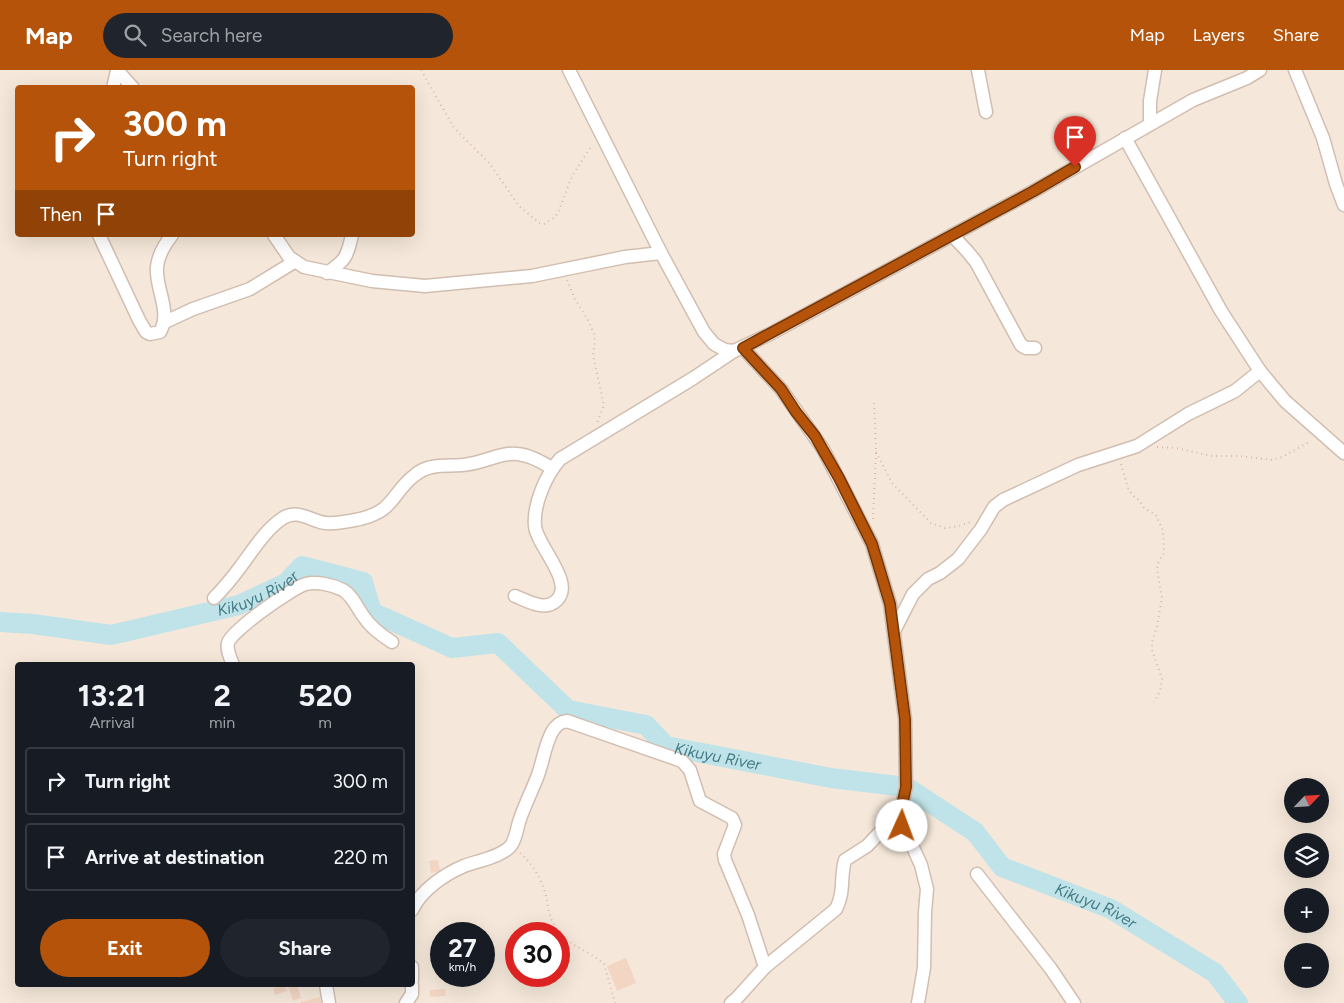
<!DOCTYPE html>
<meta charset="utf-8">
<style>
:root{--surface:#171b24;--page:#20242c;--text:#f1f3f6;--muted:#9ea1a6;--line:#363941;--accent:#b45309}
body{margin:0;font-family:Figtree,sans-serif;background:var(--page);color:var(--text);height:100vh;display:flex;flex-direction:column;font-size:19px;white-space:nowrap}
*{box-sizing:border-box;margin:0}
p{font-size:16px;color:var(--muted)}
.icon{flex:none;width:28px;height:28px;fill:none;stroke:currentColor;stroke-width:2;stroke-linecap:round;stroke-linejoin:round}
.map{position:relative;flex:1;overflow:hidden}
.side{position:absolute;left:15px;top:592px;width:400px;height:325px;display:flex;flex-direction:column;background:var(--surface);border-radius:5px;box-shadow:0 5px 20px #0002}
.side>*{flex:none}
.guide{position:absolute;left:15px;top:15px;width:400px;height:152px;border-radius:5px;box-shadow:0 5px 20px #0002;background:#b45309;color:#fff;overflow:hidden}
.needle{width:32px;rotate:65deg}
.fabs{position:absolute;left:1284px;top:708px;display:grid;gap:10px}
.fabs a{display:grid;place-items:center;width:45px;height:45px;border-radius:50%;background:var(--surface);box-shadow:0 5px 20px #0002;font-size:25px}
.speed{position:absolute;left:430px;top:852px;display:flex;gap:10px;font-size:25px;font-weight:700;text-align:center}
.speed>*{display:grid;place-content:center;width:65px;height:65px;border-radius:50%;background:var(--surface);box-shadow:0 5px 20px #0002;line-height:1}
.speed small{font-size:12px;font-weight:400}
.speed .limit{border:8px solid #d22;background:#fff;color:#111}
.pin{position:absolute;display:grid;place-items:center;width:42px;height:42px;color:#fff;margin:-51px -21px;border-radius:50% 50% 50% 0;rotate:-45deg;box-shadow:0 0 5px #0007}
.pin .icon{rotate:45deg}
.me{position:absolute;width:55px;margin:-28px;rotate:2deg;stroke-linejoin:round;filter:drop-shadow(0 0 4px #0008)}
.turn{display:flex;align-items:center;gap:18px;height:105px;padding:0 25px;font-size:22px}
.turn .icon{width:65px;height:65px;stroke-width:2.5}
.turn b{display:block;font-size:35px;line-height:42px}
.then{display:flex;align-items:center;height:48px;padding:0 25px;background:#0003;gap:10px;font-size:19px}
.eta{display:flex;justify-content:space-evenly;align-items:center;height:85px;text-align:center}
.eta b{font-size:30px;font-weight:700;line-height:35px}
.primary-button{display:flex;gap:10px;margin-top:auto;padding:10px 25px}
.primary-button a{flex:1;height:58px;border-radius:30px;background:var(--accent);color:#fff;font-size:20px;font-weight:700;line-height:58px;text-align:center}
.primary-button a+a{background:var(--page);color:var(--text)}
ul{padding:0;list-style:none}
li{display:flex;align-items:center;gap:15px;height:68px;margin:0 10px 8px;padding:0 15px;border:2px solid var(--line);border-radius:5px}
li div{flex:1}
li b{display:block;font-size:19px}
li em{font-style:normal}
header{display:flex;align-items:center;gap:30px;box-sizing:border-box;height:70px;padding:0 25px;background:var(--accent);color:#fff}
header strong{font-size:24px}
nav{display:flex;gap:28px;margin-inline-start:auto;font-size:18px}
.search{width:350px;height:45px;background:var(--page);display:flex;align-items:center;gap:12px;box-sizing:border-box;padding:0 18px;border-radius:28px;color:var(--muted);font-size:19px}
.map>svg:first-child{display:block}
.residential{fill:#f5e8da;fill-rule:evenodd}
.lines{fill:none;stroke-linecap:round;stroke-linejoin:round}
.river{stroke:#bfe3e8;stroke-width:20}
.building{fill:#f3d5c3}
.minor-casing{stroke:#d1beb0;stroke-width:15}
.path{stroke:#d9b8a5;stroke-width:2;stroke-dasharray:1 4;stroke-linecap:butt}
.minor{stroke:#fff;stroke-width:12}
.route-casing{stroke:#753606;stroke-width:12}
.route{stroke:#b45309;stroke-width:9}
.labels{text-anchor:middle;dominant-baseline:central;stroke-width:4.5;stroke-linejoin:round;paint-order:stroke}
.water-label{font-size:16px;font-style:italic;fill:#437c86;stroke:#fffaf3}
</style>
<header>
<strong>Map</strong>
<div class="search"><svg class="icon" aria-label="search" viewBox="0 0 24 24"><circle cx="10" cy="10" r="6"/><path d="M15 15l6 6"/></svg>Search here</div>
<nav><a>Map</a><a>Layers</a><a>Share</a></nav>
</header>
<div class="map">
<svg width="1344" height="933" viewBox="0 0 1344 933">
<rect width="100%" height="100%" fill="#fdf6ec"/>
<path class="residential" d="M0,0H1344V933H0ZM18,18H412V165H18ZM18,595H412V915H18ZM1292,716H1320V744H1292ZM1292,771H1320V799H1292ZM1292,826H1320V854H1292ZM441,864H484V906H441ZM516,864H559V906H516ZM1292,881H1320V909H1292Z"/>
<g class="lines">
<path class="river" id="s1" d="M0,552L33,554L111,565L239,535L286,513L302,496L363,512L372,542L452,578L498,573L568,640L646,655L666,676L831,708L906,717L975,762L1002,797L1111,839L1215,903L1238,933"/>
</g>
<g class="building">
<path d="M438,790L440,801L431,803L429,791Z"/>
<path d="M626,888L636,913L617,921L607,896Z"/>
<path d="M285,915L287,921L275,925L273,918Z"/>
<path d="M288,915H297L301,928L293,931Z"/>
<path d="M445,919L446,926L430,927V920Z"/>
<path d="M320,927L321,933H301V932Z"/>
</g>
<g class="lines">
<defs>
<g id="minor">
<path d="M117,0L133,18"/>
<path d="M569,0L661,183L704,262L714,274L725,280L734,281L770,264L1032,122L1193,30L1247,8L1260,0"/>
<path d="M978,0L986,42"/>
<path d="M1295,0L1323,68L1336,114L1344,135"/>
<path d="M113,18L117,1"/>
<path d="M1150,54V31L1155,0"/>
<path d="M1125,68L1221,241L1260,301L1285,331L1344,383"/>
<path d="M99,165L139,250L146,262L150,264L160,262C172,241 155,219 157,197C158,185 165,174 172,165"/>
<path d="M274,165L289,187L304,197L372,211L425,216L532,206L625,187L661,183"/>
<path d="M952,165L967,181L976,192L1021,275L1026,278H1035"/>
<path d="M327,203C346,190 347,187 352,165"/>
<path d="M165,252L193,239L250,219L294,192"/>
<path d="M743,278L781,319L823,379L872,474L890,534L905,649L906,717L901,740V749L906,765L911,773L921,795L927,819L925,842L924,898L918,933"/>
<path d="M515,526C528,531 545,542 557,530C575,512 537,476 535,456C533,434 546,405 560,389L692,309L734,281"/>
<path d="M214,528C224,518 233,507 241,496C253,480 266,459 283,448C298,438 312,452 326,453C337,454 350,451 360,449C395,441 392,422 415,405C420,401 426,398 432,397C444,394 457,397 469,394C485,392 502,382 517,384C530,385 541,392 552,398"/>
<path d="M894,561L913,524L928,509L940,503L958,489L981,459L994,437L1003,430L1078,395L1137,376L1188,344L1235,321L1260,301"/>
<path d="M233,595C231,589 226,580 228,573C231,561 293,517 306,514C317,511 333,515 343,520C353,526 357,538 364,547C371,558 381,565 392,572"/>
<path d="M977,804L1051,899L1074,933"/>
<path d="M412,840C421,820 445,804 464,796C477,791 505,786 512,774C516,767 517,759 519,752C524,736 532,721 538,705C543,691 545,675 552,662C556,655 560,652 567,651L682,691L690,700L700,731L732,748L735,755L724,784L725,790L748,845L765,897"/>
<path d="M412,897V910"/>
<path d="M326,915L329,933"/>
<path d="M406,933L412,924V915"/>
<path d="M731,933L737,928L765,897L836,839C845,822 840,807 845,790L867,776L901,740"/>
</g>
</defs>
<use href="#minor" class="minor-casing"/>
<g class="path">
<path d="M421,0L454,58L490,94L519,136L539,153L544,154L554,148L558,143L572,106L592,75"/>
<path d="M567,210L575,229L588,250L594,264L595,271L593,285L604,335L597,353"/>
<path d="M1157,377L1176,378L1212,386H1239L1272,390L1282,387L1311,371"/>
<path d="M876,382L892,413L931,453L945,458L959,456L971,452"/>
<path d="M1121,394L1128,418L1132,425L1139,430L1144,438L1156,445L1163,461L1164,483L1158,493L1157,499L1162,528L1157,556L1152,572V580L1162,609L1160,621L1154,632"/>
<path d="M873,449L876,382L874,329"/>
<path d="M520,783C533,794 542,810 546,826C548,836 549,848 555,856C567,876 588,880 604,894L615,933"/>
</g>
<use href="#minor" class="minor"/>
</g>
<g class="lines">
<defs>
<path id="route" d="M902,756L901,740L906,717L905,649L890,534L872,474L839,408L815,366L796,342L781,319L743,278L1032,122L1075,97"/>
</defs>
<use href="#route" class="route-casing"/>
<use href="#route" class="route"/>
</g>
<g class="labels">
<g class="water-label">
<text stroke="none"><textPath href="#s1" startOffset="265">Kikuyu River</textPath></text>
<text stroke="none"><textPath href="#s1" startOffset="805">Kikuyu River</textPath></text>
<text stroke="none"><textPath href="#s1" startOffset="1224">Kikuyu River</textPath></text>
</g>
</g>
</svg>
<div class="fabs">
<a><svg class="needle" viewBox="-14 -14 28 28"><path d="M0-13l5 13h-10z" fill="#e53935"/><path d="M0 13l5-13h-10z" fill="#9ea1a6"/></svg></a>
<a><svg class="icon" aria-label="layers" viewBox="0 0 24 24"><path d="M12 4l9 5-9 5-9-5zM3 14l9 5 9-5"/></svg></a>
<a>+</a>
<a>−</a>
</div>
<div class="speed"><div>27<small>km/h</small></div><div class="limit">30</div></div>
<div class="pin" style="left:1075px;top:97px;background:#d93025"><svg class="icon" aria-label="arrive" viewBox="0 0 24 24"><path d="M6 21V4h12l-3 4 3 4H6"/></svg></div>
<svg class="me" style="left:902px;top:756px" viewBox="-20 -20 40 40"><circle r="19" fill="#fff"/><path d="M0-13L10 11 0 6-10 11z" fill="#b45309"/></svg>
<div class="guide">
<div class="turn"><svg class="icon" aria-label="right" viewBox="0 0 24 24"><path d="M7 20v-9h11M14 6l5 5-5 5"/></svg><div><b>300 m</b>Turn right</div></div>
<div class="then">Then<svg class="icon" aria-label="arrive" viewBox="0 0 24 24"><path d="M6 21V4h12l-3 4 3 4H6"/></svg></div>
</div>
<section class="side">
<div class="eta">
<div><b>13:21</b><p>Arrival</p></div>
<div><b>2</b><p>min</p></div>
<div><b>520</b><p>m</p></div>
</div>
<ul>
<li><svg class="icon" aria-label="right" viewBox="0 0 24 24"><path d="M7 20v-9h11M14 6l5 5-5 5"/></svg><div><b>Turn right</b></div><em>300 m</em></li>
<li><svg class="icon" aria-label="arrive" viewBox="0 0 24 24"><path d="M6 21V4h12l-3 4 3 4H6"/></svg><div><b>Arrive at destination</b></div><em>220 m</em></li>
</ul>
<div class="primary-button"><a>Exit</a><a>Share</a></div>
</section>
</div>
